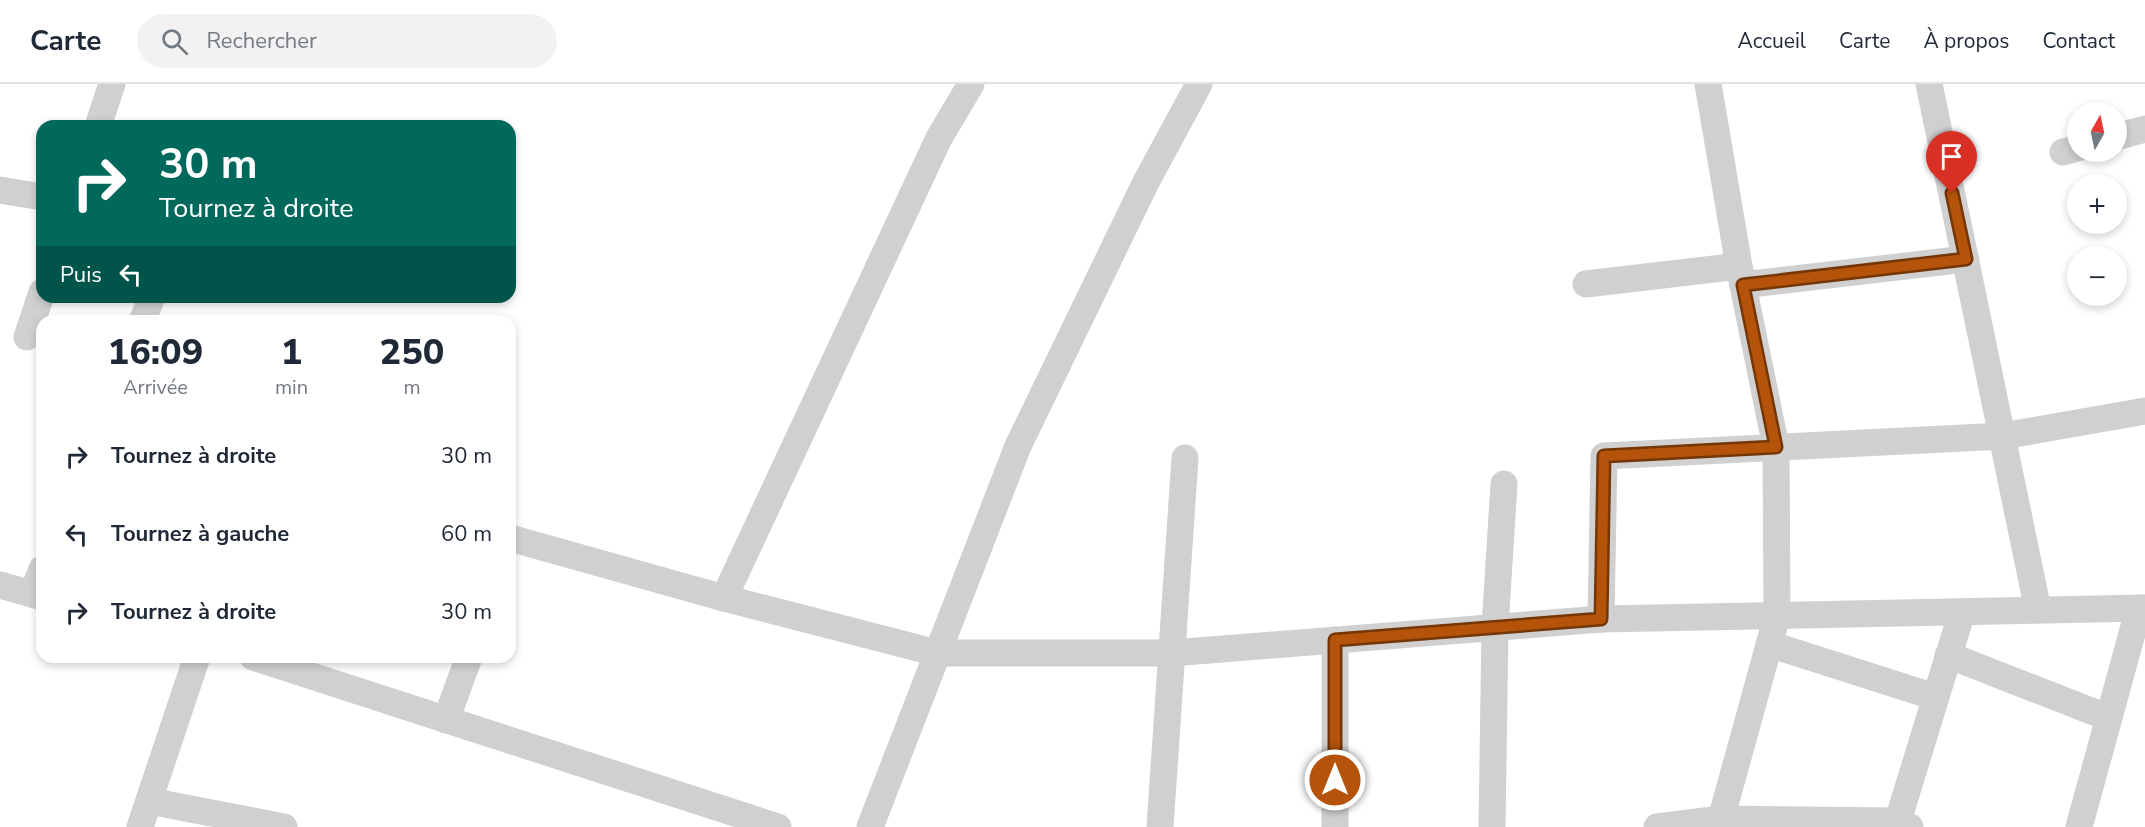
<!DOCTYPE html>
<html lang="fr">
<meta charset="utf-8">
<style>
:root{--surface:#fff;--page:#f2f2f3;--text:#1f2937;--muted:#747a83;--line:#e0e1e3}
body{margin:0;font-family:"Nunito Sans",sans-serif;background:var(--page);color:var(--text);height:100vh;display:flex;flex-direction:column;font-size:22px;white-space:nowrap}
*{box-sizing:border-box;margin:0}
p{font-size:20px;color:var(--muted)}
.icon{flex:none;width:33px;height:33px;fill:none;stroke:currentColor;stroke-width:2;stroke-linecap:round;stroke-linejoin:round}
.map{position:relative;flex:1;overflow:hidden}
.sheet{position:absolute;left:36px;top:231px;width:480px;height:348px;display:flex;flex-direction:column;background:var(--surface);border-radius:18px;box-shadow:0 3px 9px #0003}
.sheet>*{flex:none}
.hud{position:absolute;left:36px;top:36px;width:480px;height:183px;border-radius:18px;box-shadow:0 3px 9px #0003;background:#00695c;color:#fff;overflow:hidden}
.needle{width:39px;rotate:9deg}
.fabs{position:absolute;left:2067px;top:18px;display:grid;gap:12px}
.fabs a{display:grid;place-items:center;width:60px;height:60px;border-radius:50%;background:var(--surface);box-shadow:0 3px 9px #0003;font-size:30px}
.pin{position:absolute;display:grid;place-items:center;width:51px;height:51px;color:#fff;margin:-62px -26px;border-radius:50% 50% 50% 0;rotate:-45deg;box-shadow:0 0 6px #0007}
.pin .icon{rotate:45deg}
.me{position:absolute;width:66px;margin:-33px;rotate:0deg;stroke-linejoin:round;filter:drop-shadow(0 0 4px #0008)}
.turn{display:flex;align-items:center;gap:21px;height:126px;padding:0 24px;font-size:27px}
.turn .icon{width:78px;height:78px;stroke-width:2.5}
.turn b{display:block;font-size:42px;line-height:51px}
.then{display:flex;align-items:center;height:57px;padding:0 24px;background:#0003;gap:12px;font-size:22px}
.eta{display:flex;justify-content:space-evenly;align-items:center;height:102px;text-align:center}
.eta b{font-size:36px;font-weight:800;line-height:42px}
ul{padding:0;list-style:none}
li{display:flex;align-items:center;gap:18px;height:78px;padding:0 24px}
li div{flex:1}
li b{display:block;font-size:22px}
li em{font-style:normal}
header{display:flex;align-items:center;gap:36px;box-sizing:border-box;height:84px;padding:0 30px;background:var(--surface);border-bottom:2px solid var(--line)}
header strong{font-size:28px}
nav{display:flex;gap:33px;margin-inline-start:auto;font-size:21px}
.search{width:420px;height:54px;background:var(--page);display:flex;align-items:center;gap:15px;box-sizing:border-box;padding:0 21px;border-radius:33px;color:var(--muted);font-size:22px}
.map>svg:first-child{display:block}
.lines{fill:none;stroke-linecap:round;stroke-linejoin:round}
.street{stroke:#d0d0d0;stroke-width:27}
.route-casing{stroke:#753606;stroke-width:15}
.route{stroke:#b45309;stroke-width:10}
</style>
<header>
<strong>Carte</strong>
<div class="search"><svg class="icon" aria-label="search" viewBox="0 0 24 24"><circle cx="10" cy="10" r="6"/><path d="M15 15l6 6"/></svg>Rechercher</div>
<nav><a>Accueil</a><a>Carte</a><a>À propos</a><a>Contact</a></nav>
</header>
<div class="map">
<svg width="2145" height="743" viewBox="0 0 2145 743">
<rect width="100%" height="100%" fill="#fff"/>
<g class="lines">
<g class="street">
<path d="M1708,0L1739,182L1776,363L1777,532L1721,735"/>
<path d="M1929,0L2038,526"/>
<path d="M98,42L112,0"/>
<path d="M2116,53L2145,45"/>
<path d="M2063,68L2078,64"/>
<path d="M0,106L42,113"/>
<path d="M1586,200L1739,182"/>
<path d="M1743,201L1966,175"/>
<path d="M142,237L152,213"/>
<path d="M27,253L42,208"/>
<path d="M510,454L724,514L937,569H1172L1601,535L2145,524"/>
<path d="M0,501L42,513"/>
<path d="M32,510L42,485"/>
<path d="M724,514L939,54L971,0"/>
<path d="M1601,535L1604,372L2003,352L2145,327"/>
<path d="M1335,556V743"/>
<path d="M1769,560L1935,613"/>
<path d="M1948,571L2109,634"/>
<path d="M253,573L778,743"/>
<path d="M446,636L469,573"/>
<path d="M149,717L284,743"/>
<path d="M140,743L197,573"/>
<path d="M870,743L1018,362L1146,98L1199,0"/>
<path d="M1160,743L1185,374"/>
<path d="M1492,743L1495,543L1504,400"/>
<path d="M1657,743L1721,735L1897,737L1910,743"/>
<path d="M1896,743L1962,528"/>
<path d="M2079,743L2139,524"/>
</g>
</g>
<g class="lines">
<defs>
<path id="route" d="M1335,696V556L1601,535L1604,372L1776,363L1743,201L1966,175L1952,109"/>
</defs>
<use href="#route" class="route-casing"/>
<use href="#route" class="route"/>
</g>
</svg>
<div class="fabs">
<a><svg class="needle" viewBox="-14 -14 28 28"><path d="M0-13l5 13h-10z" fill="#e53935"/><path d="M0 13l5-13h-10z" fill="#747a83"/></svg></a>
<a>+</a>
<a>−</a>
</div>
<div class="pin" style="left:1952px;top:109px;background:#d93025"><svg class="icon" aria-label="arrive" viewBox="0 0 24 24"><path d="M6 21V4h12l-3 4 3 4H6"/></svg></div>
<svg class="me" style="left:1335px;top:696px" viewBox="-20 -20 40 40"><circle r="17" fill="#b45309" stroke="#fff" stroke-width="3"/><path d="M0-11L8 9 0 5-8 9z" fill="#fff"/></svg>
<div class="hud">
<div class="turn"><svg class="icon" aria-label="right" viewBox="0 0 24 24"><path d="M7 20v-9h11M14 6l5 5-5 5"/></svg><div><b>30 m</b>Tournez à droite</div></div>
<div class="then">Puis<svg class="icon" aria-label="left" viewBox="0 0 24 24"><path d="M17 20v-9H6M10 6l-5 5 5 5"/></svg></div>
</div>
<section class="sheet">
<div class="eta">
<div><b>16:09</b><p>Arrivée</p></div>
<div><b>1</b><p>min</p></div>
<div><b>250</b><p>m</p></div>
</div>
<ul>
<li><svg class="icon" aria-label="right" viewBox="0 0 24 24"><path d="M7 20v-9h11M14 6l5 5-5 5"/></svg><div><b>Tournez à droite</b></div><em>30 m</em></li>
<li><svg class="icon" aria-label="left" viewBox="0 0 24 24"><path d="M17 20v-9H6M10 6l-5 5 5 5"/></svg><div><b>Tournez à gauche</b></div><em>60 m</em></li>
<li><svg class="icon" aria-label="right" viewBox="0 0 24 24"><path d="M7 20v-9h11M14 6l5 5-5 5"/></svg><div><b>Tournez à droite</b></div><em>30 m</em></li>
</ul>
</section>
</div>
